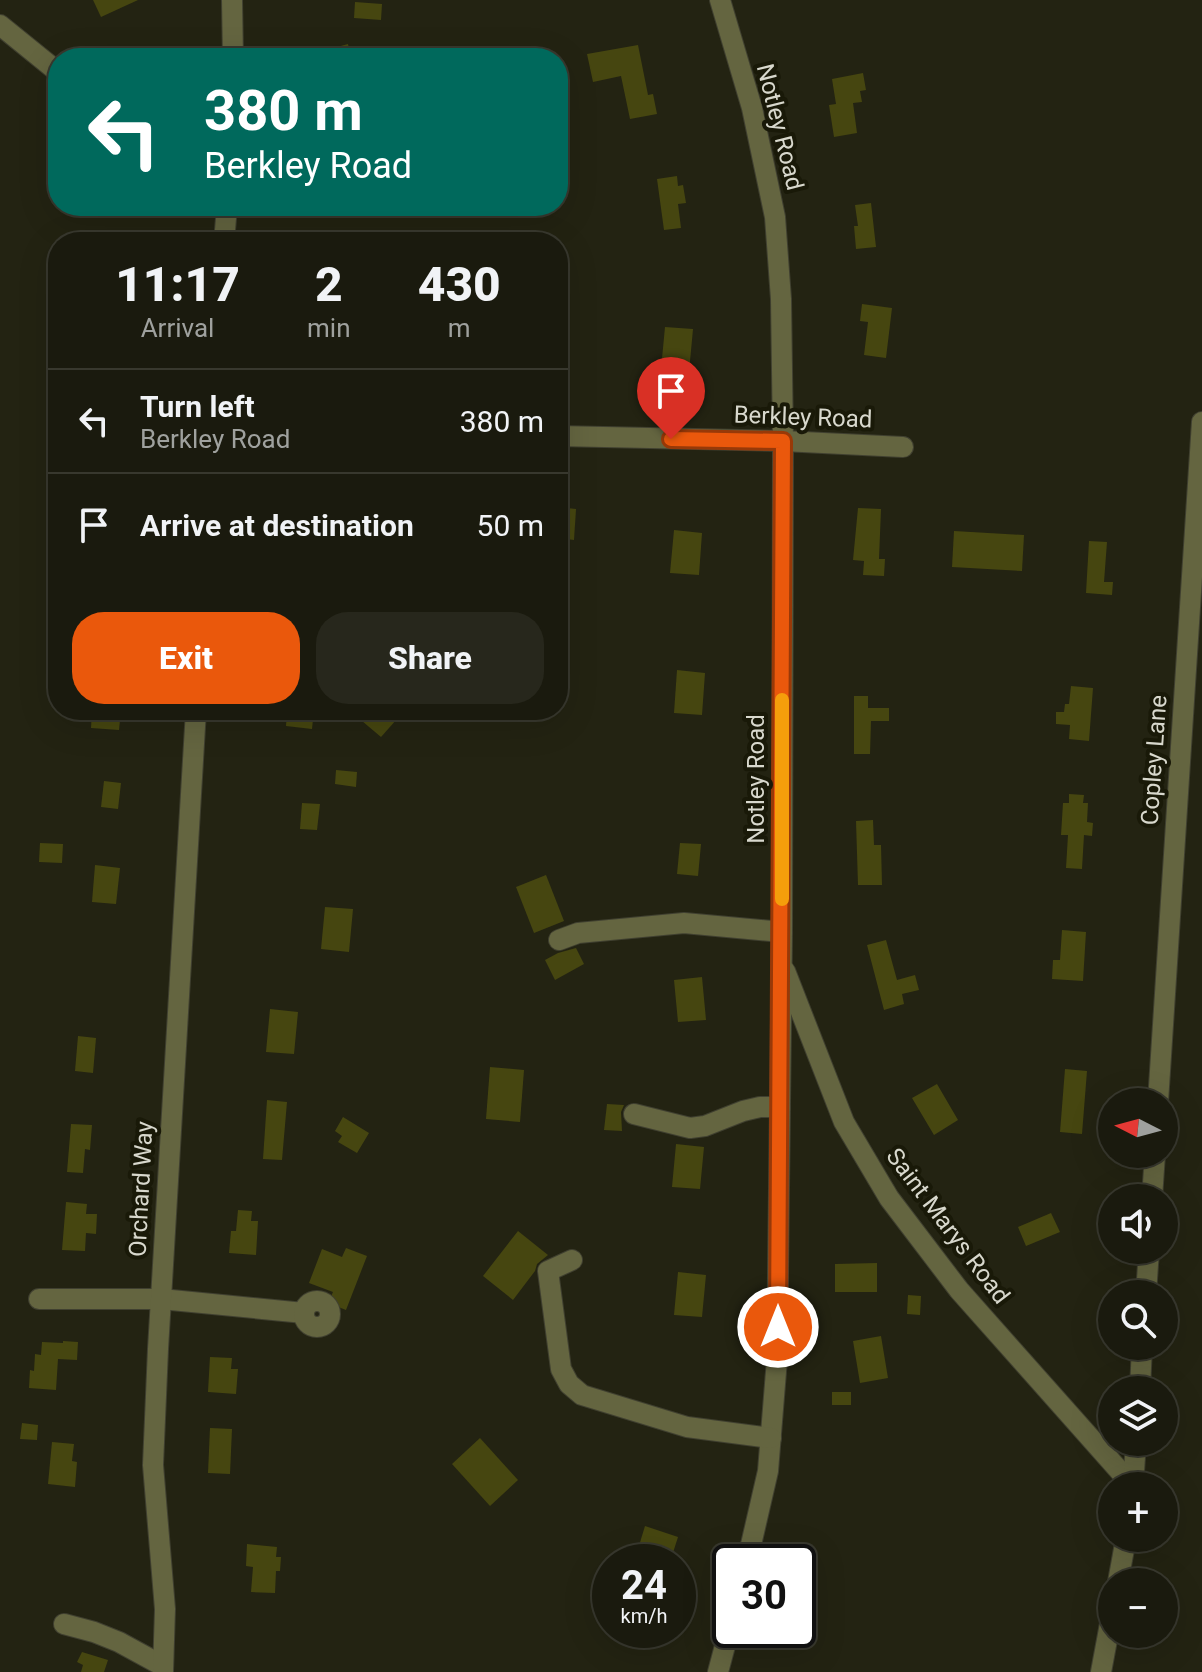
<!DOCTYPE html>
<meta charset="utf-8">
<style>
:root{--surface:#1a1a0e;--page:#27271c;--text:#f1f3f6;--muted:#9fa19e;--line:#38382e;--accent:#ea580c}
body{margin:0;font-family:Roboto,sans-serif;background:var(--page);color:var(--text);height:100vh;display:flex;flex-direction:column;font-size:30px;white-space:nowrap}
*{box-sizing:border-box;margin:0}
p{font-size:26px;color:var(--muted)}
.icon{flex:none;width:44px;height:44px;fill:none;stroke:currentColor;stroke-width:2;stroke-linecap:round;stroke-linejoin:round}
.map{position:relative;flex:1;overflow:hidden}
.details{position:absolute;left:48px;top:232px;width:520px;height:488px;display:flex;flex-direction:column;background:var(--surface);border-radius:32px;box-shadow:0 8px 32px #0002,0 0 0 2px var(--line)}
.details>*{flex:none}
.guide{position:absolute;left:48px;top:48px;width:520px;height:168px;border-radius:32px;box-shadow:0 8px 32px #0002,0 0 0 2px var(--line);background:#00695c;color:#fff;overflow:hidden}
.needle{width:52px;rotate:276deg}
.tools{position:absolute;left:1098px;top:1088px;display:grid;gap:16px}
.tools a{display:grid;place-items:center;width:80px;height:80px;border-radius:50%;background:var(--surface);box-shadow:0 8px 32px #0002,0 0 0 2px var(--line);font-size:40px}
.speed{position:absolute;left:592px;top:1544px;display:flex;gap:16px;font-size:40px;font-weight:700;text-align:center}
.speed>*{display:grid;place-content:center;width:104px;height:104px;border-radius:50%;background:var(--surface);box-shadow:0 8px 32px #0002,0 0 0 2px var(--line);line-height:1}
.speed small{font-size:20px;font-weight:400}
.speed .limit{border:4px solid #111;border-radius:12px;background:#fff;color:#111}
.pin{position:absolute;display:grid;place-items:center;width:68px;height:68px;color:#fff;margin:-82px -34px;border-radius:50% 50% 50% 0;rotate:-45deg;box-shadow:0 0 8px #0007}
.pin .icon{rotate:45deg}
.me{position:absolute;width:88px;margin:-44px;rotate:0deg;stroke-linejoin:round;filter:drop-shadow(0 0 6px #0008)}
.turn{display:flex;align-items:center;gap:28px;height:168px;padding:0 24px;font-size:36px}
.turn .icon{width:104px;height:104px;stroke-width:2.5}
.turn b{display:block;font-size:56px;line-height:68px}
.eta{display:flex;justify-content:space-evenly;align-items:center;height:136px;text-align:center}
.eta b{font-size:48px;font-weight:800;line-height:56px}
.cta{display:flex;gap:16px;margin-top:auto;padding:16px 24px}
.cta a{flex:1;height:92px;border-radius:32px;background:var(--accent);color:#fff;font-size:32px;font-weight:800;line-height:92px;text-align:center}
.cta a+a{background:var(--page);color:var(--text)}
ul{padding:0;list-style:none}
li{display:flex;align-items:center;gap:24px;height:104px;padding:0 24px;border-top:2px solid var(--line)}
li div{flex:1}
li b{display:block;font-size:30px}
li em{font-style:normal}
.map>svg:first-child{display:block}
.building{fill:#464610}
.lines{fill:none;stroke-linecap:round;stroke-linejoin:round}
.minor-casing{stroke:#404030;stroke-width:22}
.minor{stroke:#646540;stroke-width:20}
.route-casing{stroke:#983908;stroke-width:20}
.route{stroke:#ea580c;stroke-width:14}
.slow{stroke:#f59e0b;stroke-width:14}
.labels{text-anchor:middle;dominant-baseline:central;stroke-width:8;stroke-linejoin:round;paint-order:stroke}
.street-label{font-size:24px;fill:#d8d8cd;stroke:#191908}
</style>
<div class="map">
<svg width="1202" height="1672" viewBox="0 0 1202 1672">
<rect width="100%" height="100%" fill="#232312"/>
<g class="building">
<path d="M93,0H138L101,17Z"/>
<path d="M355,2L382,4L381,20L354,18Z"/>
<path d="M348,44L351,58H312L311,54Z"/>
<path d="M638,45L648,95L653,94L657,114L630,119L621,76L593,82L587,54Z"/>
<path d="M863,73L866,90L860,91L862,102L853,103L857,133L834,137L829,105L836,104L832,79Z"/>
<path d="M677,176L678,186L683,185L686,203L678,204L681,228L664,230L657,179Z"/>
<path d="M871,203L876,247L856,249L854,226H858L855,205Z"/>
<path d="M862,304L892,308L886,358L864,355L868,322L860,321Z"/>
<path d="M665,327L693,329L689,372L661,369Z"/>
<path d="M558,507L576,509L574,540L558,538Z"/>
<path d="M858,508L881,509L879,559H885L884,576L863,575L864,561L853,560Z"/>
<path d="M674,530L702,533L699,575L670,573Z"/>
<path d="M954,531L1024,535L1022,571L952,567Z"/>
<path d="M1089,541L1107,542L1104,582H1113L1112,595L1086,593Z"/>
<path d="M677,670L705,673L702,715L674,713Z"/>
<path d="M1071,686L1093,688L1089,741L1069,739L1070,725L1056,724V712H1064L1065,704H1069Z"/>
<path d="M854,696H868V708H889V721H871L870,754H854Z"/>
<path d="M92,710H121L119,730L91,728Z"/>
<path d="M287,710H314L312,729L286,726Z"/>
<path d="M349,710H387L397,719L381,737Z"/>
<path d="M336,770L357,772L356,787L335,784Z"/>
<path d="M104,781L121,783L118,809L101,807Z"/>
<path d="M1069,794L1084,795L1083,803H1088L1087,822L1093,823L1092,836L1084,835L1082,869L1066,868L1068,835H1061L1063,803H1069Z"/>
<path d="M302,803L320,804L317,830L300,829Z"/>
<path d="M873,820L874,845H881L882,885H858L856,821Z"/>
<path d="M40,843L63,844L62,863L39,862Z"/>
<path d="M680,843L701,844L698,876L677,874Z"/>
<path d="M95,865L120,868L116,904L92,902Z"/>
<path d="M546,875L564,921L534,933L516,887Z"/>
<path d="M325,907L353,909L349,952L321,949Z"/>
<path d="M1062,930L1086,932L1083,981L1052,979L1053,960H1060Z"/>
<path d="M886,940L897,980L915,975L919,990L902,994L904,1004L884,1010L867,945Z"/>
<path d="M576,948L584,964L555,980L545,960L558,953Z"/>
<path d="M702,977L706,1020L678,1022L674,980Z"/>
<path d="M270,1009L298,1012L294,1054L266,1052Z"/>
<path d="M78,1036L96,1038L93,1073L75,1071Z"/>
<path d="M490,1067L524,1070L520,1122L486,1119Z"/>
<path d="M1065,1069L1087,1071L1082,1134L1060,1132Z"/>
<path d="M937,1084L958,1120L934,1135L912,1098Z"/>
<path d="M267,1100L287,1102L282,1160L263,1159Z"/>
<path d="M607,1104L624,1105L621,1112L622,1131L604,1130Z"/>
<path d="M343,1117L369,1133L357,1153L338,1142L342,1136L335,1131Z"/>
<path d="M71,1124L92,1125L90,1150L85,1149L83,1173L67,1172Z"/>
<path d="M676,1144L704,1147L700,1189L672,1187Z"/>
<path d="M66,1202L87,1204L86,1214H97L96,1234L86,1233L85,1251L62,1250Z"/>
<path d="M238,1210L252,1211L251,1221H258L256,1255L229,1253L231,1231H236Z"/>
<path d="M1051,1213L1060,1232L1026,1246L1018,1227Z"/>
<path d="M518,1231L548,1255L537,1264L535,1271L513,1300L483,1276Z"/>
<path d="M346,1248L367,1256L346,1310L328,1303L333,1292L309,1283L322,1249L342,1257Z"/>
<path d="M877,1263V1292H835V1264Z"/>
<path d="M678,1272L706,1275L702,1317L674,1315Z"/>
<path d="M908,1295L921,1296L920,1315L907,1314Z"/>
<path d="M881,1336L888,1378L860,1383L853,1341Z"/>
<path d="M63,1341L78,1342L77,1360L58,1359L56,1390L29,1388L30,1370L34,1371L35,1354L41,1355L42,1342L63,1343Z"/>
<path d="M210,1357L232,1358L231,1369H238L236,1394L208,1392Z"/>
<rect x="832" y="1392" width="19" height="13"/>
<path d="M22,1423L38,1425L37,1440L20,1439Z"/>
<path d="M210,1428L232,1429L230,1474L208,1473Z"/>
<path d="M480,1438L518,1480L490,1506L452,1464Z"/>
<path d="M52,1442L74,1444L72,1461L77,1462L75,1487L48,1484Z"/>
<path d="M645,1526L678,1537L670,1562H634Z"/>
<path d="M247,1544L277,1547L276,1557H281L280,1571H276L275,1593L251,1592L253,1567L246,1566Z"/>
<path d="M82,1652L108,1660L104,1672H81L83,1665L77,1662Z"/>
</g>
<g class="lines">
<defs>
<g id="minor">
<path d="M232,0L233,58"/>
<path d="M720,0L752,108L775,217L781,299L783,441L782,932L777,1359L768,1471L747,1562"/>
<path d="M0,25L58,72"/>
<path d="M224,242L227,206"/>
<path d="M558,436L783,441L903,447"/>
<path d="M559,940L578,933L684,923L782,932"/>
<path d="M785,971L844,1122L889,1198L959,1290L1133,1486"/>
<path d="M1158,1102L1202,422"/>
<path d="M634,1114L690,1128L705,1126L743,1111L760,1107H780"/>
<path d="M1152,1198L1155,1154"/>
<path d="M572,1260L548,1271L561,1369L569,1384L582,1395L687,1427L771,1438"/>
<path d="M1146,1294L1149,1250"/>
<path d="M39,1299H161L304,1313"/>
<circle cx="317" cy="1314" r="13"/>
<path d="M1140,1390L1142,1346"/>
<path d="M1133,1486L1136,1442"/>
<path d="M1118,1582L1126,1538"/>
<path d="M64,1624L94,1632L119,1642L163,1666"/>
<path d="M163,1672L165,1609L153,1465L158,1349L196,710"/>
<path d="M718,1672L730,1627"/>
<path d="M1101,1672L1112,1613"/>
</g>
</defs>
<use href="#minor" class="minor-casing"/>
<use href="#minor" class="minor"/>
</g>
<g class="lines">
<defs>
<path id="route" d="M671,439L783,441L778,1327"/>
</defs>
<use href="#route" class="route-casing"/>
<use href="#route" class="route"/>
<path class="slow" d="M782,899V700"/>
</g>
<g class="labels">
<g class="street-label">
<text transform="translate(780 127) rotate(76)">Notley Road</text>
<text transform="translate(803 417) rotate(2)">Berkley Road</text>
<text transform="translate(1154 760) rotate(-86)">Copley Lane</text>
<text transform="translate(756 779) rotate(-90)">Notley Road</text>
<text transform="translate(141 1189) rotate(-87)">Orchard Way</text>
<text transform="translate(948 1226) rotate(53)">Saint Marys Road</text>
</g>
</g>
</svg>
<div class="tools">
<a><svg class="needle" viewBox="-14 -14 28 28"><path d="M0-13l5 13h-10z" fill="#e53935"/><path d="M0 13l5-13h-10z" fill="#9fa19e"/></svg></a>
<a><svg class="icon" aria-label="sound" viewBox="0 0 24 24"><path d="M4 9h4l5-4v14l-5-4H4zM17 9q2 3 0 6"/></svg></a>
<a><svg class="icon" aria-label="search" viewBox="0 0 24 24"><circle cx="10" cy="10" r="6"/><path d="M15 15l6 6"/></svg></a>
<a><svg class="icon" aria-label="layers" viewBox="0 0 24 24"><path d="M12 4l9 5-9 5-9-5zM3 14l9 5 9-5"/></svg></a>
<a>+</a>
<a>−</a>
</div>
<div class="speed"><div>24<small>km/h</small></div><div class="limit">30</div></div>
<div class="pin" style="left:671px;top:439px;background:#d93025"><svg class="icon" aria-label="arrive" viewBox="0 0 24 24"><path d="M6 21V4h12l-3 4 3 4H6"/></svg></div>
<svg class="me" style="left:778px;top:1327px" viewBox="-20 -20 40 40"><circle r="17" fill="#ea580c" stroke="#fff" stroke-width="3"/><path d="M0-11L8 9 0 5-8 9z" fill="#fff"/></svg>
<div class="guide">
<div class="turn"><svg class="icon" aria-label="left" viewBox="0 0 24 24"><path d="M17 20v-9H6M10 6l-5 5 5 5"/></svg><div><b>380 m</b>Berkley Road</div></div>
</div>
<section class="details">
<div class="eta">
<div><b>11:17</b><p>Arrival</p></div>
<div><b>2</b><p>min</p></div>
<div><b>430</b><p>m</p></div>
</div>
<ul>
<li><svg class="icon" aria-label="left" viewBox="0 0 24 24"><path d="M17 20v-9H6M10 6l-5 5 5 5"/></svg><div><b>Turn left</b><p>Berkley Road</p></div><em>380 m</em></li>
<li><svg class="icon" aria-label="arrive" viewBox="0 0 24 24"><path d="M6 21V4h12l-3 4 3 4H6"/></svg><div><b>Arrive at destination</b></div><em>50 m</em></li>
</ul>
<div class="cta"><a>Exit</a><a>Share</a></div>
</section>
</div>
